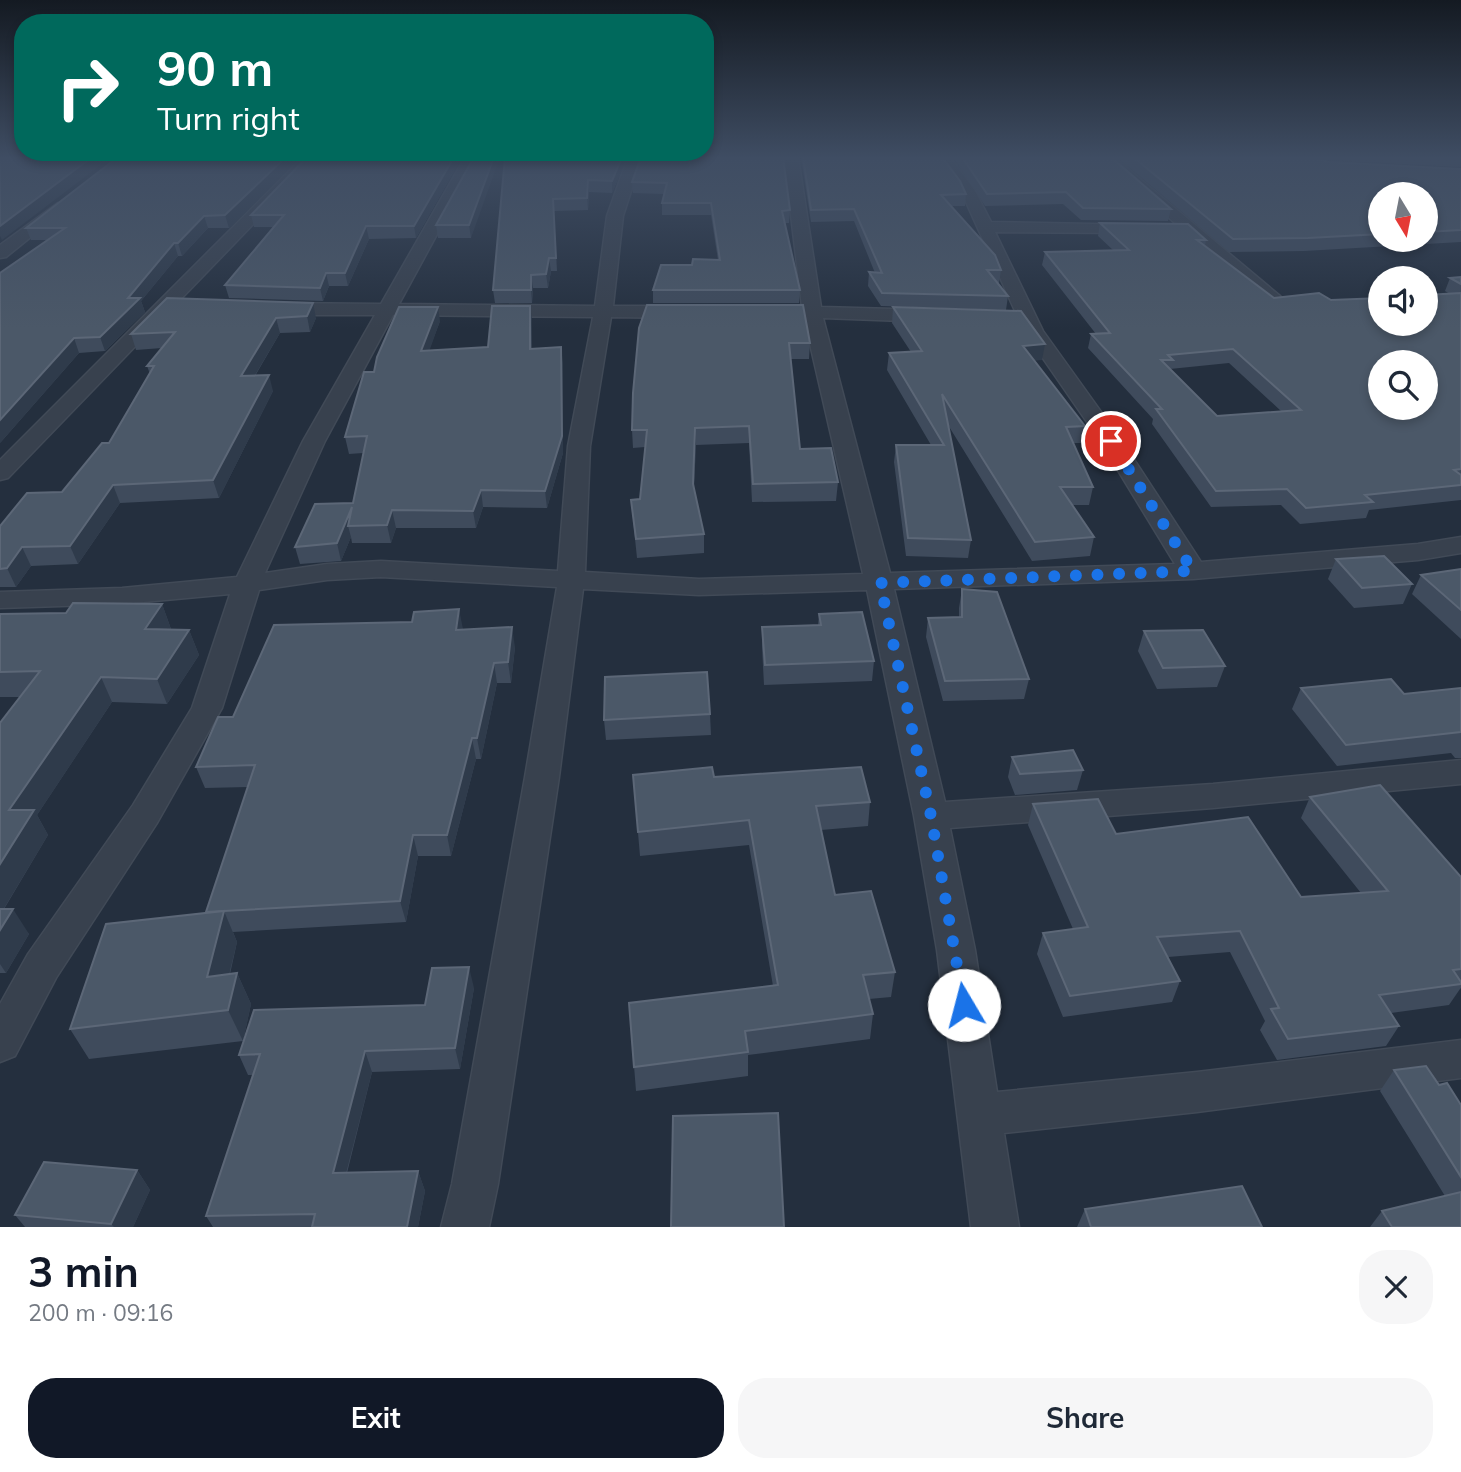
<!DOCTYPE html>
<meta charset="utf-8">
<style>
:root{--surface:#fff;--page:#f6f6f7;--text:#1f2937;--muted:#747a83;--accent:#111827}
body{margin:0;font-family:Mulish,sans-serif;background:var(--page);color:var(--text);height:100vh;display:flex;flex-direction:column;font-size:26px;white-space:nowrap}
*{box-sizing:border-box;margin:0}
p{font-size:23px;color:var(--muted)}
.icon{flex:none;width:38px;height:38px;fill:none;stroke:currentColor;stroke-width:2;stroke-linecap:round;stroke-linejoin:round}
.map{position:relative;height:1227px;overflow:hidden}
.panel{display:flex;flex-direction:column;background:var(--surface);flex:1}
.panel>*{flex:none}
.guide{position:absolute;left:14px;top:14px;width:700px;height:147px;border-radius:28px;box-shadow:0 4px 10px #0003;background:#00695c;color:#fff;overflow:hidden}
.needle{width:46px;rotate:170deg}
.tools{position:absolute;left:1368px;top:182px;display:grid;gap:14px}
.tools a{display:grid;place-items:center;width:70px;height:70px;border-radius:50%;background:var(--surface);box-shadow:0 4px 10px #0003;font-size:35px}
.pin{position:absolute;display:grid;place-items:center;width:60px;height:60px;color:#fff;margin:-30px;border:4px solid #fff;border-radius:50%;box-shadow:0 2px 7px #0007}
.me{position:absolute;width:77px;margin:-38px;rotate:352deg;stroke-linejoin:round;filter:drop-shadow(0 0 5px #0008)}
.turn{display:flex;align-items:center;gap:24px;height:147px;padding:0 28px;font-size:32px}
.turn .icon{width:91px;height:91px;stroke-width:2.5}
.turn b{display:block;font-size:49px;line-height:60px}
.round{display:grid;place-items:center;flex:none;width:74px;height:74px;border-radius:28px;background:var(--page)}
.head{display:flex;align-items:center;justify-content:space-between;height:119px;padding:0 28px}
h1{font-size:42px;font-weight:700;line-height:52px;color:var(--accent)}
.cta{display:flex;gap:14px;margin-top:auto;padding:14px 28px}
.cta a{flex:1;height:80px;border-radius:28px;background:var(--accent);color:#fff;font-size:28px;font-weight:700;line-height:80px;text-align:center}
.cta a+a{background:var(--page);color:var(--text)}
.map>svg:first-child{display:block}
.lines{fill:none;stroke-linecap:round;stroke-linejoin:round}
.minor-casing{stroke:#414a57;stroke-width:3}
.minor{fill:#38414e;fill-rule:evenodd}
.wall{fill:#3f4b5c;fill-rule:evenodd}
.shaded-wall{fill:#2f3b4b}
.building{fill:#4b5868;stroke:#5c6777;stroke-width:2;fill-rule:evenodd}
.route{stroke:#1a73e8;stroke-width:12;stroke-dasharray:0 21.6}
</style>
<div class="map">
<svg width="1461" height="1227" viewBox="0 0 1461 1227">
<rect width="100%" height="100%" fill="#242f3e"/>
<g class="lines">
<defs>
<g id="minor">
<path d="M303,157H318L8,478L0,480V460Z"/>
<path d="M465,157H479L399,304L595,306L607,216L628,157H642L623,216L613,306H683L692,312L683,318L611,317L590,446L585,572L699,579L863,574L804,318L787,316L785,312L787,308L802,307L784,157H798L821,307L931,310L940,316L931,322L823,318L890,573L1175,564L1100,441L1024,331L961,191L936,157H950L975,191L991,222L1143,225L1145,228L1143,231L1137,233L995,232L1043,331L1122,441L1201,562L1418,544L1461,537V553L1418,560L1193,579L894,589L945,802L1213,784L1461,760V784L1213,808L950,828L975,950L997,1092L1197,1072L1461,1040V1078L1197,1112L1004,1133L1019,1227H971L937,950L914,816L867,590L699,595L583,589L559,777L498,1184L489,1227H441L452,1184L525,777L557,587L381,577L327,580L259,590L222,708L157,823L56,978L15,1056L0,1062V1004L28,954L133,805L192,708L230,594L122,604L0,608V592L122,588L237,577L303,441L375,315H276L267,309L276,303L381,304ZM393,315L593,317L568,446L558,571L381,561L327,564L265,573L325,441Z"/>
<path d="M1099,157H1114L1280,296L1283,300L1280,304H1268Z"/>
<path d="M58,203L66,208L63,211L6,257L0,258V245Z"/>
</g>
</defs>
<use href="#minor" class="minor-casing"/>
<use href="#minor" class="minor"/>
</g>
<g class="wall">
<path d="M118,157H300L229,228H208L182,256H178L141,301L145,312L105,351L79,353L0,443L47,240H31L26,228Z"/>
<path d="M307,157H462L416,238L369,239L348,286H329L323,301L229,298L225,285L273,227H254L251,215Z"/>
<path d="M474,157L471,238H438L436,225Z"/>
<path d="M505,157H627L612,193L589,192L588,210L554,211L557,271H551L548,288H533L532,303H495L493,290Z"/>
<path d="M641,157L790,210L789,223H785L800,290L799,303H653V290L692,265L718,260L711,215H662V203L664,194L633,193L632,182Z"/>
<path d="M801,157H942L966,194L965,206H951L1001,270L999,283H997L1008,296L1006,310L881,306L868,286L869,272L875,273L854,221L811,222Z"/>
<path d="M953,157H1111L1171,209L1168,221L1081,220L1063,204L985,206Z"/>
<path d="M1117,157H1309L1329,162L1461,169V242L1304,251L1229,252ZM1381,194H1426V240H1381Z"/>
<path d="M1314,157H1461V167L1326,160Z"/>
<path d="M1100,223L1206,240L1205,246L1274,298L1331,300L1450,294L1445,291L1450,278L1461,277V500L1369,510L1366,518L1300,524L1281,505L1211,507L1152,424L1153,419L1088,348L1091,334H1096L1042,265L1045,252L1113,250L1098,236ZM1229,363L1281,411L1217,416L1170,369Z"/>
<path d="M167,298L316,318L310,332L280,333L255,376L273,391L219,498L120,503L78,564L31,566L16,587H0V526L62,492L109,443L150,374L147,366L162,348L136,350L131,334Z"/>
<path d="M530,306L532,321V349L563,363V453L547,508L483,507L476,528H396L391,543H352L351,537L341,561L300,564L295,547L353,503L363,453L349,454L345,437L374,372L440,321L429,350L488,347Z"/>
<path d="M893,307L1042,360H1034L1085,426L1081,443H1073L1093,487L1089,505H1072L1094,537L1090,556L1032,561L948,425L971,540L968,558L906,556L894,462L896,445H931L887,370L889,353L911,352L892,323Z"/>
<path d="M639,328L810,343L809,359H791L800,449L838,482L836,501L752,502L749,443L696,445L694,488L704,534V553L637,558L631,500L640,499L645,447L633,448L632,430Z"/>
<path d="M1336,559L1412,584L1403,604L1354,608L1328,579Z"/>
<path d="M1461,569V639L1412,594L1421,575Z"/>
<path d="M962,589L1029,679L1024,699L943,701L926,637L928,618L959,617V608Z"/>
<path d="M162,604L171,629L170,630H189L199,655L167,704L112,702L37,815L48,835L4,909L29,934L6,973H0V723L20,697H0V614L66,613Z"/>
<path d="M819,614L874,661L872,681L764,685L762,647V627L818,625Z"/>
<path d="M463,630L515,647L511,683H497L481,759H476L451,856H418L406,922L233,932L237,942L230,974L237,973L251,1004L243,1041L89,1059L70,1029L207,913L206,912L248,787L205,788L196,767L233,717Z"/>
<path d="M1144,631L1225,666L1217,687L1157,689L1138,651Z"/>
<path d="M1301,688L1404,694L1461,688V758H1455L1451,753L1337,766L1292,709Z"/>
<path d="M710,714L711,735L606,740L604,720Z"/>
<path d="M1012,757L1083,770L1077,790L1015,795L1008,777Z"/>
<path d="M633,775L714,777L870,802L868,826L821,830L835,895L895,972L891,997L869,999L873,1014L870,1039L748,1055V1076L636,1091L629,1003L773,986L749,845L640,856Z"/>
<path d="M1310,797L1461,877V988L1460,989L1449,1005L1391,1013L1399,1026L1386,1046L1277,1060L1260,1030L1265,1021L1230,952L1168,957L1180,981L1172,1002L1063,1017L1037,954L1043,933L1073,929L1028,825L1033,804L1116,834L1301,897L1361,893L1301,818Z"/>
<path d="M474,988L460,1069L372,1072L347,1173L418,1171L425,1191L418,1227H213L206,1216L253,1075H248L239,1055L425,1005Z"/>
<path d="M1394,1070L1439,1085L1461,1105V1227H1370L1382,1211L1445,1196L1380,1091Z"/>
<path d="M137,1170L150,1190L133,1227H25L15,1215Z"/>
<path d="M1085,1209L1262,1227H1077Z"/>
</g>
<g class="shaded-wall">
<path d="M92,157H111L2,240L0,236V226Z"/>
<path d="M286,157H300L229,228L225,215Z"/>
<path d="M454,157H462L416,238L414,226Z"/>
<path d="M494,157H500L471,238L469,225Z"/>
<path d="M622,157H627L612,193V181Z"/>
<path d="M588,180L589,192L588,210L587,198Z"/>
<path d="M204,216L208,228L182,256L178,243Z"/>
<path d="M366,226L369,239L348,286L345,273Z"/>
<path d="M174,243L178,256L141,301L145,312L105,351L100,337L128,298Z"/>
<path d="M549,258L551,271L548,288L546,274Z"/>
<path d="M326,273L329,286L323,301L320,288Z"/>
<path d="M531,275L533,288L532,303L531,290Z"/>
<path d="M313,303L316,318L310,332L307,316Z"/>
<path d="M530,306L532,321L531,364L530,349Z"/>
<path d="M438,307L440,321L424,366L421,351Z"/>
<path d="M276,318L280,333L245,392L241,376Z"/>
<path d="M74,338L79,353L0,443V420Z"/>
<path d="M1045,344L1042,360L1020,362L1023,346Z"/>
<path d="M561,347L563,363V453L547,508L545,491Z"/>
<path d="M269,375L273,391L219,498L213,480Z"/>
<path d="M695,428L696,445L693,502V484Z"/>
<path d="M113,485L120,503L78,564L70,546Z"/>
<path d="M481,490L483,507L476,528L473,511Z"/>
<path d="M352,507L348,526L351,537L341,561L337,543Z"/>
<path d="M392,510L396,528L391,543L387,525Z"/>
<path d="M22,547L31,566L16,587L7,568Z"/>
<path d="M162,604L171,629L155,654L145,629Z"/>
<path d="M459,609L463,629L460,650L456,630Z"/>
<path d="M512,627L515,647L511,683L508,662Z"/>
<path d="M189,630L199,655L167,704L157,679Z"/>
<path d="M494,663L497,683L481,759L477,738Z"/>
<path d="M101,677L112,702L37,815L48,835L0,915V864L9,810Z"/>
<path d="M472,738L476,759L451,856L447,835Z"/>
<path d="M413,835L418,856L406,922L400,901Z"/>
<path d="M13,909L29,934L6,973L0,964V930Z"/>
<path d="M224,911L237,942L221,1008L207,977Z"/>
<path d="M469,967L474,988L460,1069L455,1048Z"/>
<path d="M237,973L251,1004L243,1041L228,1010Z"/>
<path d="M365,1051L372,1072L341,1193L333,1173Z"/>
<path d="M137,1170L150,1190L133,1227H114L111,1224Z"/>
<path d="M418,1171L425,1191L418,1227H407Z"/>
</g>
<g class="building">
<path d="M0,157H92L0,226Z"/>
<path d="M118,157H286L225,215L204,216L178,243H174L128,298H140L100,337L74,338L0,420V273L65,228H26Z"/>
<path d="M307,157H454L414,226H366L345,273H326L320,288L225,285L284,215H251Z"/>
<path d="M474,157H494L469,225H436Z"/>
<path d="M505,157H622L612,181L588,180L587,198L553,199L556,258H549L546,274L531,275V290H493Z"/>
<path d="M641,157H783L790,210L782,211L800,290H653L661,265H692L693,259L720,260L711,203H662L667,183L632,182Z"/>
<path d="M803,157H942L960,181L966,194L941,195L995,255L1001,270H987L1008,296L882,293L869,272L882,273L854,209L811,210Z"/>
<path d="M962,157H1111L1171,209L1083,208L1066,192L987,194Z"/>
<path d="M1133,157H1309L1329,162L1461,169V230L1426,232V194H1381V234L1308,238L1233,239Z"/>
<path d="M1100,223L1188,224L1206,240H1197L1274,298L1319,293L1331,300L1381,298V324H1426V295L1461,293V469L1454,470L1461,475V485L1365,495L1373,502L1306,508L1287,489L1216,491L1156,409H1162L1091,334L1110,333L1045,252L1129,250ZM1233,349L1301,410L1217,416L1161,360H1173L1168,355ZM1381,362H1426V408H1381Z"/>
<path d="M1461,277V284L1450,278Z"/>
<path d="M167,298L313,303L307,316L276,318L241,376L269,375L213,480L113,485L70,546L22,547L7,568L0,569V526L27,493L62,492L102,443H109L154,366H147L175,332L131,334Z"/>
<path d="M647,305H803L810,343H789L800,449L831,448L838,482L753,484L749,426L695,428L693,484L704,534L636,539L631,500L640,499L647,430H632L633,393L639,328Z"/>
<path d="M492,306H530V349L561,347L562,436L545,491L481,490L473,511L392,510L387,525L348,526L352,507L337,543L295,547L315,504L353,503L367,436L345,437L364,372H374L377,357L399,307H438L421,351L488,347Z"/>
<path d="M893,307L1021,311L1045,344L1023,346L1085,426L1066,427L1093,487H1060L1094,537L1035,542L942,394L971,540L908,538L896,445H944L889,353L922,351Z"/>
<path d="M1384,556L1412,584L1362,588L1336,559Z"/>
<path d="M1461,569V610L1421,575Z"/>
<path d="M962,589L997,592L1029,679L945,681L928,618L962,617Z"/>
<path d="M73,603L162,604L145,629L189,630L157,679L101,677L9,810H34L0,864V723L40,671L0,672V614L66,613Z"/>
<path d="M459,609L456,630L512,627L508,662L494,663L477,738H472L447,835H413L400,901L206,912L255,765L196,767L218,717H233L274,625L412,622L414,612Z"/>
<path d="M862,612L874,661L765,665L762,627L821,625L819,614Z"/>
<path d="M1203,630L1225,666L1163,668L1144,631Z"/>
<path d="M707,672L710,714L604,720L605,677Z"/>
<path d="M1391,679L1404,694L1461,688V732L1346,745L1301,688Z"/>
<path d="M1073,750L1083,770L1020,774L1012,757Z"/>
<path d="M712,767L714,777L861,767L870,802L816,806L835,895L871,891L895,972L863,975L873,1014L745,1031L748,1052L634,1067L629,1003L778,985L749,820L638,832L633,775Z"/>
<path d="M1380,785L1461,877V969L1453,970L1461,982V984L1379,995L1399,1026L1288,1039L1271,1009L1279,1008L1240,931L1157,937L1180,981L1070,996L1043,933L1088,927L1033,804L1098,799L1116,834L1248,817L1301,897L1388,891L1310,797Z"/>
<path d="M0,909H13L0,930Z"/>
<path d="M224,911L207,977L237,973L228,1010L70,1029L106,924Z"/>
<path d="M469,967L455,1048L365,1051L333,1173L418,1171L407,1227H312L315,1214L206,1216L260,1054L239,1055L254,1010L425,1005L432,968Z"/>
<path d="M1426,1066L1439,1085L1447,1083L1461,1105V1177L1394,1070Z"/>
<path d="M778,1113L784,1227H671L673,1116Z"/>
<path d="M44,1162L137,1170L111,1224L15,1215Z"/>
<path d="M1242,1186L1262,1227H1091L1085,1209Z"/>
<path d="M1461,1192V1227H1392L1382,1211Z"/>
</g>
<linearGradient id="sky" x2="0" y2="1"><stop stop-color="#141a22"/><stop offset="0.48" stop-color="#3f4d63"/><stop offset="1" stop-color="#3f4d63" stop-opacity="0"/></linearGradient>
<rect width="1461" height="329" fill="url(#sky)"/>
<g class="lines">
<path class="route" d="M964,1005L931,816L880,583L1193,571L1111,441"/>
</g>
</svg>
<div class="tools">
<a><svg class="needle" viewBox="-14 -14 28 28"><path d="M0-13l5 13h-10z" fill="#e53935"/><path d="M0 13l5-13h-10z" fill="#747a83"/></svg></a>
<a><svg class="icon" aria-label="sound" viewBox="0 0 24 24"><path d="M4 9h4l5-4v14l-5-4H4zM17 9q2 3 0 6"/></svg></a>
<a><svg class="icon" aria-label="search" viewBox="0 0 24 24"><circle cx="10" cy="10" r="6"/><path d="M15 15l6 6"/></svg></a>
</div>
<div class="pin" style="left:1111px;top:441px;background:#d93025"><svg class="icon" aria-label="arrive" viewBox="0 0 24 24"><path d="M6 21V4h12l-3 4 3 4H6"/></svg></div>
<svg class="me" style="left:964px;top:1005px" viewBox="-20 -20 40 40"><circle r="19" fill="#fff"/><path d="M0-13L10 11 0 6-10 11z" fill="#1a73e8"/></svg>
<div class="guide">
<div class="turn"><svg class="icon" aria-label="right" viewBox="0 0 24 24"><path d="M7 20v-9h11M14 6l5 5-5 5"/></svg><div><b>90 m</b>Turn right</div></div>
</div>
</div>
<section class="panel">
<div class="head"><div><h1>3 min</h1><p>200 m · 09:16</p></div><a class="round"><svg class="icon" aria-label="close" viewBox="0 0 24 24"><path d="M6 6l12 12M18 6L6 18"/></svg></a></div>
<div class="cta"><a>Exit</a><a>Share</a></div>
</section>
